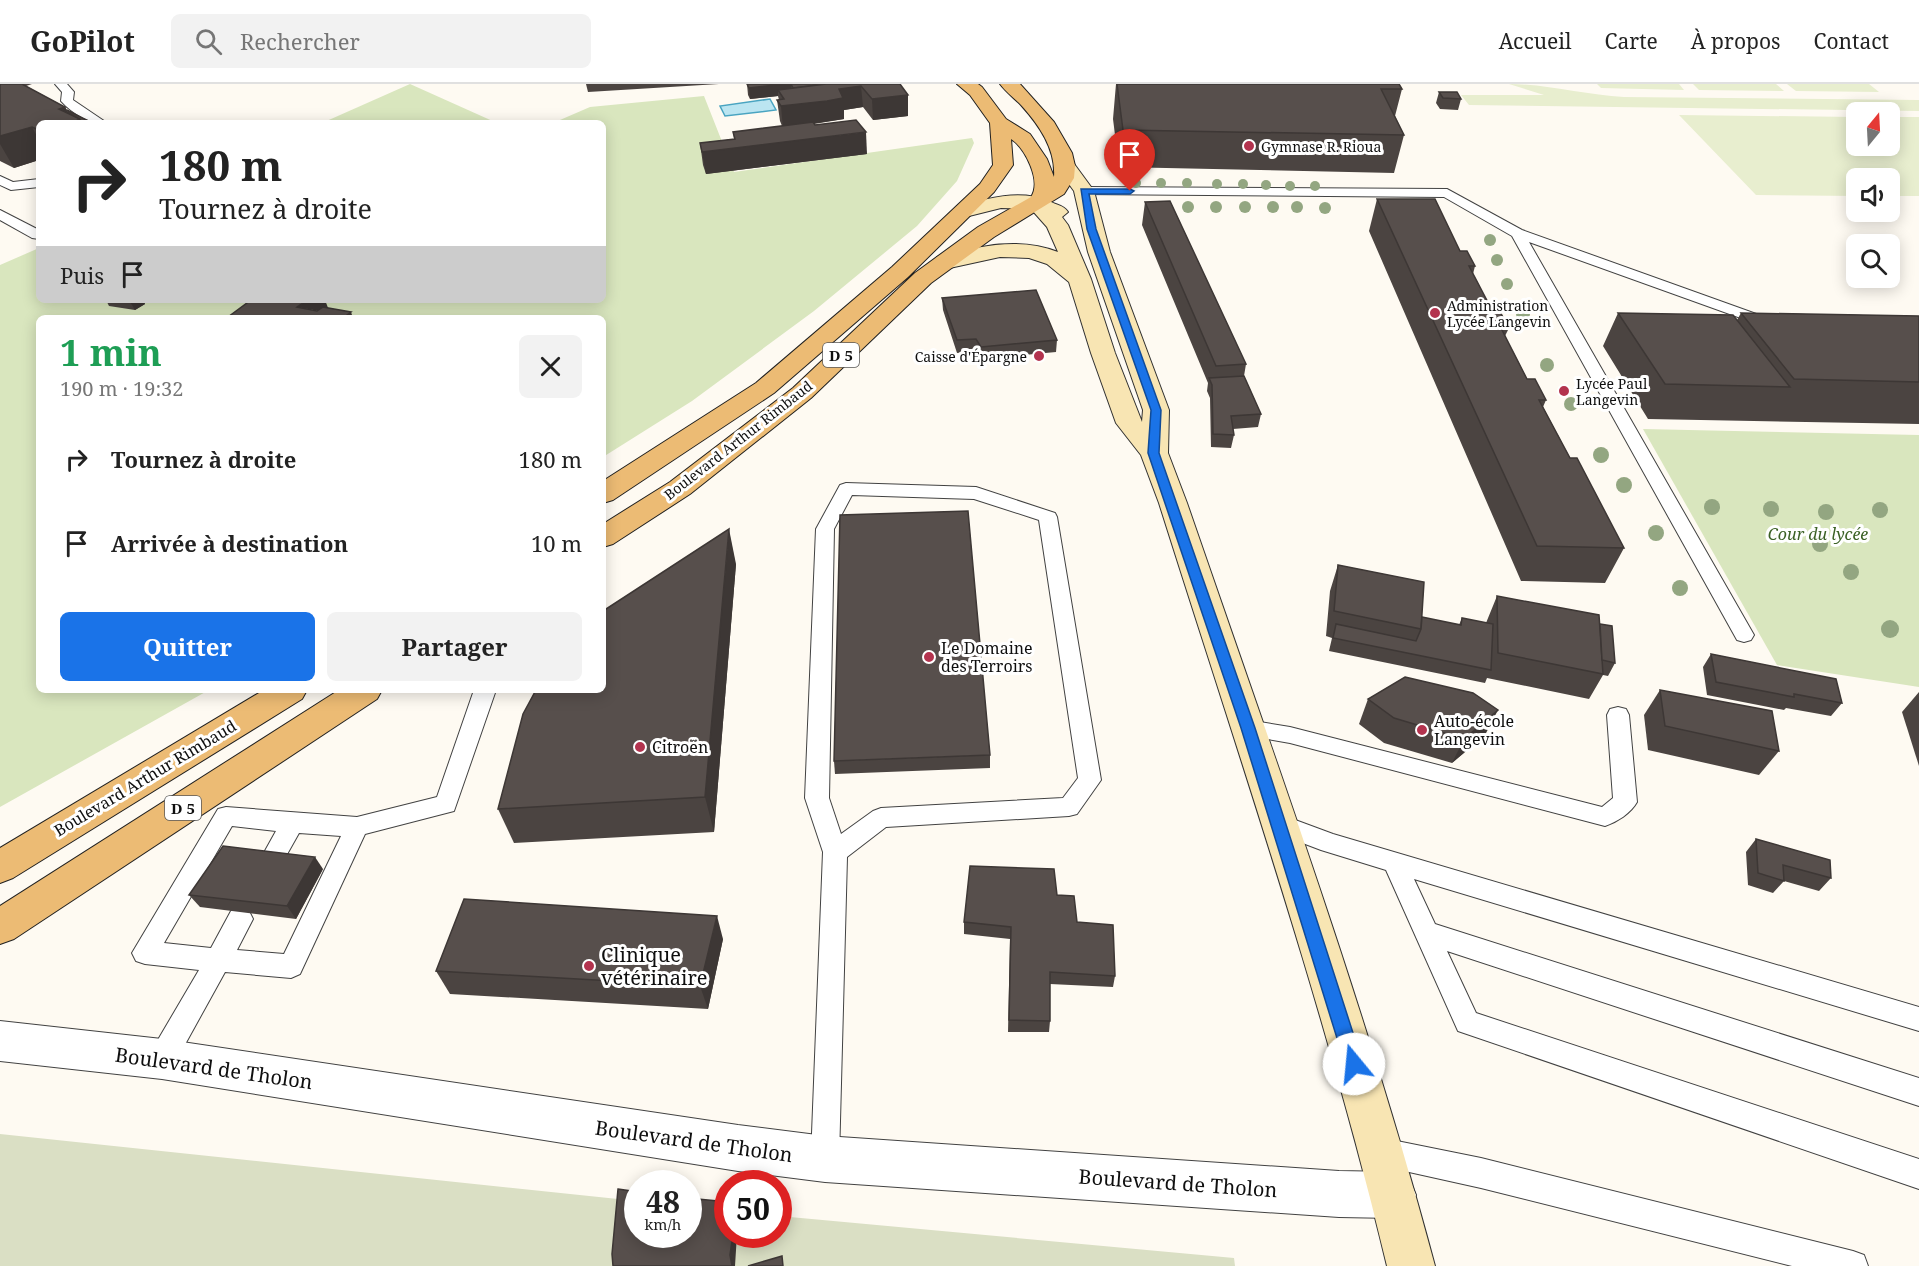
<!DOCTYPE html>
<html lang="fr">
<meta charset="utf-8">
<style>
:root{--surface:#fff;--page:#f2f2f2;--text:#222;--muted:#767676;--line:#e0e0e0;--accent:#1a73e8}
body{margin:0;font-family:"Noto Serif",serif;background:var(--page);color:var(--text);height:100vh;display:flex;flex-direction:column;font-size:22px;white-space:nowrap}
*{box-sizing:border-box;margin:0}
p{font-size:20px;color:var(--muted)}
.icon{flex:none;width:33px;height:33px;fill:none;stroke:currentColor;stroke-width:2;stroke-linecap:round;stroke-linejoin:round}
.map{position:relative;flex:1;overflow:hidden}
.panel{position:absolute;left:36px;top:231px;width:570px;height:378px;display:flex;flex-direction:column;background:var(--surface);border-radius:9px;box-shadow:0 3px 15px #0003}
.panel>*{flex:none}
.top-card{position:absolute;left:36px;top:36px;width:570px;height:183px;border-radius:9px;box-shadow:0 3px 15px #0003;background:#fff;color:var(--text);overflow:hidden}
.needle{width:39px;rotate:18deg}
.buttons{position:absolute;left:1846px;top:18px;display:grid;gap:12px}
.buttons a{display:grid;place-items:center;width:54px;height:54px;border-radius:9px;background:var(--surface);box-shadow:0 3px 15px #0003;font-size:30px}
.speed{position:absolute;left:624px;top:1086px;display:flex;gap:12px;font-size:30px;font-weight:700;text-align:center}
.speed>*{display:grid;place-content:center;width:78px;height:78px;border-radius:50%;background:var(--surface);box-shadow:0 3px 15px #0003;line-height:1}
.speed small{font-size:15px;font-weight:400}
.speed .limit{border:9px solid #d22;background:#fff;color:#111}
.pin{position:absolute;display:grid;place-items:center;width:51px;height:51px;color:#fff;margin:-62px -26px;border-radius:50% 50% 50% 0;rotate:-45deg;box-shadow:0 0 6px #0007}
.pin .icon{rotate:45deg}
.me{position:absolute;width:66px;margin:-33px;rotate:343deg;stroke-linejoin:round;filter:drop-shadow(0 0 4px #0008)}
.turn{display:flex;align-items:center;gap:21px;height:126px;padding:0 24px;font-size:27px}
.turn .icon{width:78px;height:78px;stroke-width:2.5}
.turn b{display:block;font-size:42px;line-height:51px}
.then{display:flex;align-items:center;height:57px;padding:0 24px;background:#0003;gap:12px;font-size:22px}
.round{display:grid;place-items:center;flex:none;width:63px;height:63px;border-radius:9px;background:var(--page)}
.head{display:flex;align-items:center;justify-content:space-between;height:102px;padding:0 24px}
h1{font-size:36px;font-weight:700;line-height:45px;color:#1e9e55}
.button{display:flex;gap:12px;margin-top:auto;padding:12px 24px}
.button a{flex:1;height:69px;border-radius:9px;background:var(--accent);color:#fff;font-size:24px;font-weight:700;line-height:69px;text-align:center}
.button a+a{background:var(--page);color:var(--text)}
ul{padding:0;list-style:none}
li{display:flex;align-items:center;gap:18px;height:84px;padding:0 24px}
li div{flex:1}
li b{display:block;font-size:22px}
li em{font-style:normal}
header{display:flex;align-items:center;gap:36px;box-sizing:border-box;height:84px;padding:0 30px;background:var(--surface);border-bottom:2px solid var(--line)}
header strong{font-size:28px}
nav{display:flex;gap:33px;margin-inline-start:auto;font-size:21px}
.search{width:420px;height:54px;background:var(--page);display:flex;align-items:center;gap:15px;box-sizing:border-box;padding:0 21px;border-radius:9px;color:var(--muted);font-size:22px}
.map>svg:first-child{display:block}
.green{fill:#d9e6be}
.cemetery{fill:#dadfc4}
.pitch{fill:#e8eecf}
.water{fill:#bbe5f1;stroke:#49a4c1;stroke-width:1.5}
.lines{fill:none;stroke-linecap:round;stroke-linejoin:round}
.lane-casing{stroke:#424242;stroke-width:2}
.street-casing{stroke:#424242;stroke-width:2}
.secondary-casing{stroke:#313131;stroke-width:2}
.primary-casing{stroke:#202020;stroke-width:2}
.lane{fill:#fff;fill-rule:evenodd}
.street{fill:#fff;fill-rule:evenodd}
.secondary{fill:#f8e5b3;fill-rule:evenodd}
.primary{fill:#ecbb74;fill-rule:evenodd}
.tree{fill:#93a681}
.wall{fill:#4b4441}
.shaded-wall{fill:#3d3735}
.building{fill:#574f4c;stroke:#3d3735;stroke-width:1.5}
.route{fill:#1a73e8;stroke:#114b97;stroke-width:1.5}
.poi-dot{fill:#b3334e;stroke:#fff;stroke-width:2}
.labels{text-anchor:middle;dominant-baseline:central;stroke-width:6;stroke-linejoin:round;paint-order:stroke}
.far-poi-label{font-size:14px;fill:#0f0f0f;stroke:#fff;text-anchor:start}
.far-street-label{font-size:14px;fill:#0f0f0f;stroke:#fff}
.shield{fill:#fff;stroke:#575757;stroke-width:1.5}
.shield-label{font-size:15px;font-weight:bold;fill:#0f0f0f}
.park-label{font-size:16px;font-style:italic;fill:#3b6125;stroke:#fff}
.poi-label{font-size:16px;fill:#0f0f0f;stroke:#fff;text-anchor:start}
.street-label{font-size:16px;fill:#0f0f0f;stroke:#fff}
.near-poi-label{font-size:20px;fill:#0f0f0f;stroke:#fff;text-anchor:start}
.near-street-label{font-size:20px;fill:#0f0f0f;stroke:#fff}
</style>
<header>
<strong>GoPilot</strong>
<div class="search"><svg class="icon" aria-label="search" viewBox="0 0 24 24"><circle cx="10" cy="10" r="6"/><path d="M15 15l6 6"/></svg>Rechercher</div>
<nav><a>Accueil</a><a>Carte</a><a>À propos</a><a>Contact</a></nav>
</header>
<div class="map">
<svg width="1919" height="1182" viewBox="0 0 1919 1182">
<rect width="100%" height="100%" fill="#fefaf2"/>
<g class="green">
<path d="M410,0L497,39H322Z"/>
<path d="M704,12L734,88L972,54L974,59L957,97L917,142L814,227L692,317L603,373V234H39V606H209L0,723V181L39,164V216H603V39H553L590,23Z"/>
<path d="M1643,345L1919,351V603L1777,581Z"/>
</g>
<path class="cemetery" d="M0,1050L637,1117L638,1150H778L779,1132L1234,1174L1235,1182H0Z"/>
<g class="pitch">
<path d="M1509,0C1548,0 1585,11 1624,13L1919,16V27L1469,21L1461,11H1544Z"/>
<path d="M1597,0H1679L1684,6L1601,4Z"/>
<path d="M1693,0H1776L1784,7L1699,6Z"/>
<path d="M1787,0H1869L1879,8L1796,7Z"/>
<path d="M1679,31L1857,33V62H1890V33H1919V112H1890V94H1857V112L1756,111Z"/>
</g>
<path class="water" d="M770,15L776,26L725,32L720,22Z"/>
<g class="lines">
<defs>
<g id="lane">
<path d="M55,0H67L74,8L73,16L107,39C88,39 74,31 61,17L62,8Z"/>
<path d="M0,92L13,98L39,95V103L11,106L0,101Z"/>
<path d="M1084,103L1447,105L1522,146L1773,236L1776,239L1773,242H1763L1529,158L1754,551L1751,556L1744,558L1737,556L1512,152L1444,113L1079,110L1077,107Z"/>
<path d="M0,126L39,146V155L32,154L0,136Z"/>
<path d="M846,399L976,403L1055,429L1057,433L1101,696L1077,730L1069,732L886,743L847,773L839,1075L835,1085L825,1089L815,1085L811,1075L823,768L805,714L816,445L840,401ZM852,411L974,415L1039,436L1078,694L1063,714L881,724L873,727L841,750L829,714L834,445Z"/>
<path d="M474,606H496L454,727L365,750L300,890L291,894L225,888L172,984L162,988L152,984L148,975L152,966L199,886L145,880L136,877L132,869L218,725L226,723L357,733L437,713ZM232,742L276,747L261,774L265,781L273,784L281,781L299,749L341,752L284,870L237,866L253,835L249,827L240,824L231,827L211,864L164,859Z"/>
<path d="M1618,623L1626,625L1629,631L1637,718C1631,729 1617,738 1605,742L1290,659L1240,650L1237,644L1240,638L1248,636L1290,643L1602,723L1613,714L1607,631L1610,625Z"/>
<path d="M1279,730L1333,750L1919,923V947L1414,795L1435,840L1919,994V1022L1447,867L1476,929L1919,1075V1105L1458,947L1386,786L1321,766L1271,747L1267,740L1271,733Z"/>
<path d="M1382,1054L1481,1074L1853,1167L1864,1171L1868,1182H1792L1481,1104L1382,1082L1372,1078L1368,1068L1372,1058Z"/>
</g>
<path id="street" d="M0,937L162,955L738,1041L825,1052L1339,1087L1393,1088L1409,1095L1416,1111L1409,1127L1393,1134L1339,1133L825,1098L738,1087L162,995L0,977Z"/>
<path id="secondary" d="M1065,75L1072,77L1094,107L1110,168L1169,326L1168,369L1187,419C1274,672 1366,924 1435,1182H1387C1325,924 1239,672 1159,419L1141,371L1116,339L1091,269L1069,198L1047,180L1029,174L1000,173L945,185L937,183L934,178L937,173C977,163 1018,152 1058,168L1047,143L1031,125L1001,124L965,133L958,131L955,127L958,123C987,114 1020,105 1049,117C1056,121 1064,121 1068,128L1062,133L1068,141L1091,195L1115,269L1142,338L1143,326L1088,168L1074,107L1055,81L1058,77Z"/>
<g id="primary">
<path d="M957,0H978L982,3L1006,35L1030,50L1047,75L1054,93C1056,65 1039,41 1021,21C1014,14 1006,8 1000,0H1020L1054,38L1072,69L1075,82L1074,94L1064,110L994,153L931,199L811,314L690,410L613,460L603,463V440L670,398L793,304L915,189L978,143L1031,113C1042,97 1025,64 1011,55L1013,81L994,108L908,193L774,309L613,416L603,419V397L756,299L892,183L980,100L993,81L990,39L970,11Z"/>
<path d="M264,606H307L302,615L13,794L0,799V764Z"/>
<path d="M339,606H382L377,615L14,855L0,860V822Z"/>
</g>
</defs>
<use href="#lane" class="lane-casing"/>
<use href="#street" class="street-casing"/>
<use href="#secondary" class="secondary-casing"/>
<use href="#primary" class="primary-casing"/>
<use href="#lane" class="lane"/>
<use href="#street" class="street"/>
<use href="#secondary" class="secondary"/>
<use href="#primary" class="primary"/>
</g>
<g class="tree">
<circle cx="1136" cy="99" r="5"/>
<circle cx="1161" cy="99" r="5"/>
<circle cx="1187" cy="99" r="5"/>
<circle cx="1217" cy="100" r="5"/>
<circle cx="1243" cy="100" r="5"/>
<circle cx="1266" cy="101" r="5"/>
<circle cx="1290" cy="102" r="5"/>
<circle cx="1315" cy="102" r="5"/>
<circle cx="1188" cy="123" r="6"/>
<circle cx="1216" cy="123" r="6"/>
<circle cx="1245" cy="123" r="6"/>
<circle cx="1273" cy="123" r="6"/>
<circle cx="1297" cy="123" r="6"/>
<circle cx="1325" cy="124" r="6"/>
<circle cx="1490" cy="156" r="6"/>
<circle cx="1497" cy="176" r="6"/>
<circle cx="1507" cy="200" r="6"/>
<circle cx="1523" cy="230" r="7"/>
<circle cx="1547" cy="281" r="7"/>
<circle cx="1571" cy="320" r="7"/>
<circle cx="1601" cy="371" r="8"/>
<circle cx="1624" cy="401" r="8"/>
<circle cx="1712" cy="423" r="8"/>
<circle cx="1771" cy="425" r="8"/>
<circle cx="1880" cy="426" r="8"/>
<circle cx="1826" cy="428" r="8"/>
<circle cx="1656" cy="449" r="8"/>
<circle cx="1820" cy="460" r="8"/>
<circle cx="1851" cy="488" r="8"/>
<circle cx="1680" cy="504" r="8"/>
<circle cx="1890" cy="545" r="9"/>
</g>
<g class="wall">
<path d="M0,0H32L26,2L65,23L67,26L39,39V76L14,84L0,77Z"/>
<path d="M586,0H719L588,8Z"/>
<path d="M747,0H900L908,11V32L873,36L863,23L844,26V35L814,40L815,41L867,70L706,90L703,81L700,59L734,55L733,48L782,42L780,37L777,16H779L778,12L750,15L748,11Z"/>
<path d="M1116,0H1399L1402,5L1395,32L1404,51L1394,89L1119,83L1113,35Z"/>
<path d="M1439,8L1461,15L1458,26L1440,25L1436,19Z"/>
<path d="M1377,115L1460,167L1475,182L1473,190L1492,226L1509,244L1505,252L1527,295L1546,316L1543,323L1570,374L1624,464L1605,499L1521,497L1369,147Z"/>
<path d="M1145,118L1246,280L1244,292L1261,330L1258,343L1233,345L1234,351L1231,364L1211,363L1210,314L1207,307L1208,299L1142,141Z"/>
<path d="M942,214L1057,256L1056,268L981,275L976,267L957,269L943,226Z"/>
<path d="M106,216H143L145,220L135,226L109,222Z"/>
<path d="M1618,229L1737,236L1741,229L1919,232V340L1648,335L1603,262Z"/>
<path d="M736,480L714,748L514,759L498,725Z"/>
<path d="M1338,481L1422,533L1459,541L1462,534L1486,539L1497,512L1600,540L1615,579L1608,592L1603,591L1589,615L1487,594L1485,599L1329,567L1332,554L1326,552L1330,507Z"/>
<path d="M1711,570L1842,619L1831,632L1786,624L1784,626L1707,611L1703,583Z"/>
<path d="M1660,606L1779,667L1759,691L1648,666L1644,631Z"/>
<path d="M1919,608V682L1902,628Z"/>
<path d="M1368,615L1485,651L1452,679L1384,659L1359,640Z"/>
<path d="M990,671V684L835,690L834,677Z"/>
<path d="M1756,755L1831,794L1819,807L1784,797L1773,809L1748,801L1746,768Z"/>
<path d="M323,785L296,835L200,823L189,811Z"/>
<path d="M1057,811L1077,838L1115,892L1113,903L1050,900V937L1049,948H1008L1010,855L964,850V838Z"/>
<path d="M723,855L708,925L450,910L436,887Z"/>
</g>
<g class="shaded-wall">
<path d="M784,0H791L792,10L778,6V12L750,15L749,4Z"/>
<path d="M861,2L863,23L844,26V35L783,44L781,22L839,5Z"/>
<path d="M908,11V32L873,36L872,15Z"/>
<path d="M65,23L74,38L80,35L82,39H66L59,25Z"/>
<path d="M32,43L39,56V76L14,84L0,60V52Z"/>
<path d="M866,48L867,70L706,90L702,68Z"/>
<path d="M129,216H143L145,220L135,226Z"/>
<path d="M307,216H325L330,229L297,223Z"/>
<path d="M351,228L353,234H343Z"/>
<path d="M729,445L736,480L714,748L705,713Z"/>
<path d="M1498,626L1485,651L1452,679L1464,655Z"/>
<path d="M315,773L323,785L296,835L287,822Z"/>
<path d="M717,832L723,855L708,925L700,902Z"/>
<path d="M733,1150H737L735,1182H732L730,1171Z"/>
</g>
<g class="building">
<path d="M0,0H22L65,23L59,25L80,35L72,39H39V46L32,43L0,52Z"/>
<path d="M747,0H784L749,4Z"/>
<path d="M791,0H826L793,4Z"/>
<path d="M826,0H900L908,11L872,15L861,2L839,5L843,14L827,17L781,22L777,16L784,15L778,6Z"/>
<path d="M1117,0H1399L1402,5H1381L1404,51L1123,46Z"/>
<path d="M1439,8H1457L1461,15L1443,14Z"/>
<path d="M67,26L92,39H82L80,35L69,29Z"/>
<path d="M856,36L866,48L702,68L700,59L735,55L733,48L813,38L815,41Z"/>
<path d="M1377,115H1435L1460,167H1467L1475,182H1469L1492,226H1499L1509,244H1501L1527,295H1535L1546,316H1539L1570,374H1577L1624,464L1537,462Z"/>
<path d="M1170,117L1246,280L1216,282L1145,118Z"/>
<path d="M1036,206L1057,256L981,263L976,255L957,256L942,214Z"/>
<path d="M251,216H307L297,223L317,227L323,223L351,228L343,234L228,233Z"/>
<path d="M1618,229L1733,231L1790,303L1665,300Z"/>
<path d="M1741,229L1919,232V298L1794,295Z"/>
<path d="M1244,292L1261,330L1231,332L1234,351L1213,350L1212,301L1209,294Z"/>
<path d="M968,427L990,671L834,677L840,431Z"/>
<path d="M729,445L705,713L498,725L523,630L536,606H603V527Z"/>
<path d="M1338,481L1424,498L1421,545L1334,527Z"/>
<path d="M1497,512L1599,531L1603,590L1498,569Z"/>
<path d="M1422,533L1461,541L1462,534L1493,540L1491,586L1333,554L1336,540L1416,557L1421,545Z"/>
<path d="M1600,540L1612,542L1615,579L1602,576Z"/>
<path d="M1711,570L1836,595L1842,619L1794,610V613L1716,598Z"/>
<path d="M1405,593L1473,609L1498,626L1464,655L1394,634L1368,615Z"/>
<path d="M1660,606L1772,627L1779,667L1665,642Z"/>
<path d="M1756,755L1830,776L1831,794L1783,781L1784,797L1758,789Z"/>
<path d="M223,762L315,773L287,822L189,811Z"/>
<path d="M970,782L1054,785L1057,811L1074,812L1077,838L1113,841L1115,892L1050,888V937L1009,936L1011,843L964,838Z"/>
<path d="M464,815L717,832L700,902L436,887Z"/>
<path d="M618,1105L638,1108V1150H688V1114L728,1118V1150H733L730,1171L732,1182H613L612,1170Z"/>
<path d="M782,1172L783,1182H748Z"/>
</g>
<path class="route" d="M1081,105H1130L1134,107L1130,110H1089L1096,145L1161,326L1159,369L1255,644L1363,980L1361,986L1354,989L1348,986L1345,980L1241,644L1148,369L1151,326L1087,145Z"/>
<g class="poi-dot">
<circle cx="1249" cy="62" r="6"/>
<circle cx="1435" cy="229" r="6"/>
<circle cx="1039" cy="272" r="6"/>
<circle cx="1564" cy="307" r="6"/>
<circle cx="929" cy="573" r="6"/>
<circle cx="1422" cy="646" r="6"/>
<circle cx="640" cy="663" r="6"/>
<circle cx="589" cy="882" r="6"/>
</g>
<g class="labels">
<g class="far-poi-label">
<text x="1261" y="62">Gymnase R. Rioua</text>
<text x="1447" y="221">Administration<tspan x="1447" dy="16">Lycée Langevin</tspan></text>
<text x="1027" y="272" text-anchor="end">Caisse d'Épargne</text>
<text x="1576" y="299">Lycée Paul<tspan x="1576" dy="16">Langevin</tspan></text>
</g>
<g class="far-street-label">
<text transform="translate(738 356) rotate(-38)">Boulevard Arthur Rimbaud</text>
</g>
<g class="shield">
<rect x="823" y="259" width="36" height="24" rx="4.5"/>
<rect x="165" y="712" width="36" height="24" rx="4.5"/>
</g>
<g class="shield-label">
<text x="841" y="271">D 5</text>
<text x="183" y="724">D 5</text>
</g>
<g class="park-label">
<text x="1818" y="450">Cour du lycée</text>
</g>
<g class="poi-label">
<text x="941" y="564">Le Domaine<tspan x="941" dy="18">des Terroirs</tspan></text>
<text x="1434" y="637">Auto-école<tspan x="1434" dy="18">Langevin</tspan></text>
<text x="652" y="663">Citroën</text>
</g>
<g class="street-label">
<text transform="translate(145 694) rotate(-31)">Boulevard Arthur Rimbaud</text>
</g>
<g class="near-poi-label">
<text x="601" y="870">Clinique<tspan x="601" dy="23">vétérinaire</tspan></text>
</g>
<g class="near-street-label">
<text transform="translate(214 984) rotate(8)">Boulevard de Tholon</text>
<text transform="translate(694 1057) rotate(8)">Boulevard de Tholon</text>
<text transform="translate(1178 1099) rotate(4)">Boulevard de Tholon</text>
</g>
</g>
</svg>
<div class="buttons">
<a><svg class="needle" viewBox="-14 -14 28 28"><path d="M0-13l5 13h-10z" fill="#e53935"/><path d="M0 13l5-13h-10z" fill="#767676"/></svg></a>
<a><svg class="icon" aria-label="sound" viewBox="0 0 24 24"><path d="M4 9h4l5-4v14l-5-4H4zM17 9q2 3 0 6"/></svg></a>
<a><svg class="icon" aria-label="search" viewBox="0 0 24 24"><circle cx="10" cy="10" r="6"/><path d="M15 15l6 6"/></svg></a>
</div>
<div class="speed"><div>48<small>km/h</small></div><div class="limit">50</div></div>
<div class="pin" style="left:1130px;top:107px;background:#d93025"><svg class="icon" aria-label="arrive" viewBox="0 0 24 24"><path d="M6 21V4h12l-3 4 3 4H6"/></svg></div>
<svg class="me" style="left:1354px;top:980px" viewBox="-20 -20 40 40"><circle r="19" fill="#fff"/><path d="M0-13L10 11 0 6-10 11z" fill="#1a73e8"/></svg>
<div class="top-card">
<div class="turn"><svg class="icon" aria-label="right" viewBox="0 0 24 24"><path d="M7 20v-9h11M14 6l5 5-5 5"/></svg><div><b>180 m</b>Tournez à droite</div></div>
<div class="then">Puis<svg class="icon" aria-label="arrive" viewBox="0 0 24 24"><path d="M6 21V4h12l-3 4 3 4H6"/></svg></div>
</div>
<section class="panel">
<div class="head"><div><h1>1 min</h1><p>190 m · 19:32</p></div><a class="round"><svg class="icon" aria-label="close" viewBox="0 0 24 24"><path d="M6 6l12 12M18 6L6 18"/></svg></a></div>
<ul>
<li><svg class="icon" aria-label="right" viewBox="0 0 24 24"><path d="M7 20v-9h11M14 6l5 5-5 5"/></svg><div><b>Tournez à droite</b></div><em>180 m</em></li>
<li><svg class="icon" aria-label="arrive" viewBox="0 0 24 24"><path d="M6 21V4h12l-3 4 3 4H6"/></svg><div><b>Arrivée à destination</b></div><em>10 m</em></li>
</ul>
<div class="button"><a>Quitter</a><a>Partager</a></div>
</section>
</div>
